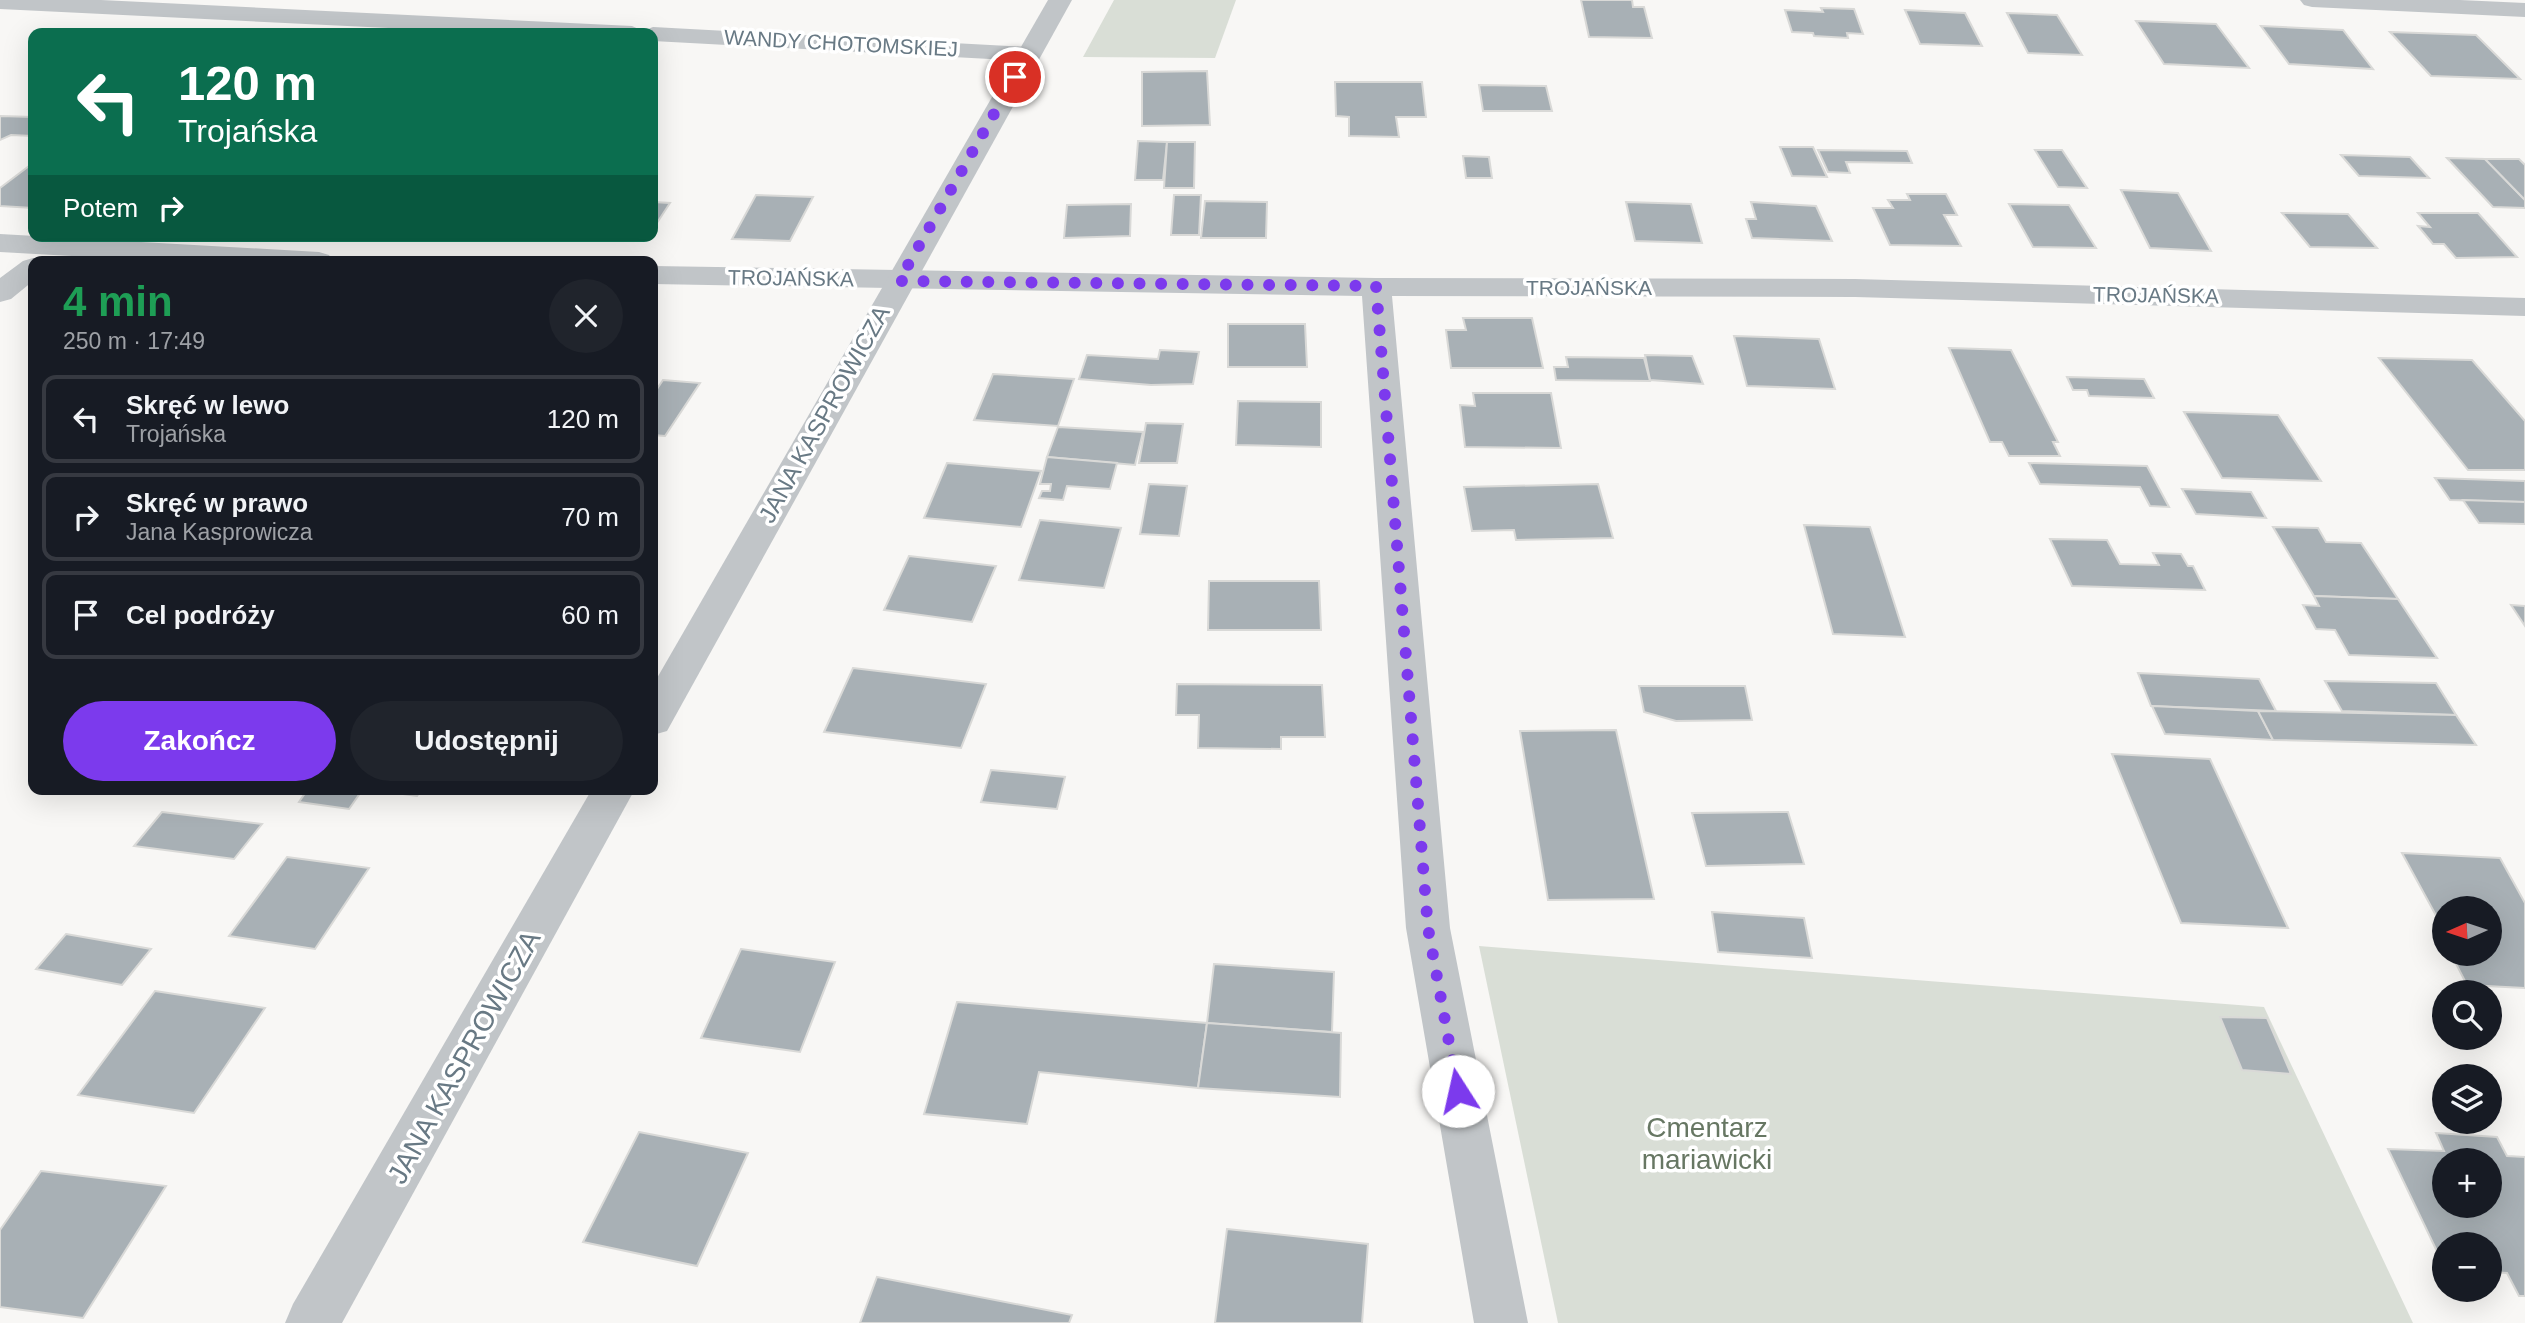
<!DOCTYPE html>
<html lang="pl">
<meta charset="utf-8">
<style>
:root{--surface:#171b24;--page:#20242c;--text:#f1f3f6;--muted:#9ea1a6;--line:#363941;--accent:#7c3aed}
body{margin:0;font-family:Helvetica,sans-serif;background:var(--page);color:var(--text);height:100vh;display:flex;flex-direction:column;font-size:26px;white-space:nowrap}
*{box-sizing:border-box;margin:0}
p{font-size:23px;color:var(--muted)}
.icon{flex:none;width:38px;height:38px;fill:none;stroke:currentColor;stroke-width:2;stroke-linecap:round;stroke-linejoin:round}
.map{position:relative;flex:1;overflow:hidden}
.details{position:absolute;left:28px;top:256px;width:630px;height:539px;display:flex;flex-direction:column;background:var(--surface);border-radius:14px;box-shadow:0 7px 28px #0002}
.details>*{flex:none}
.guide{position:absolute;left:28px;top:28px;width:630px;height:214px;border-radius:14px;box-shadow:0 7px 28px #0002;background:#0b6e4f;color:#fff;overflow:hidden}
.needle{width:46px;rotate:267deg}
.controls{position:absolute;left:2432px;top:896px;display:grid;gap:14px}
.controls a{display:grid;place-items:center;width:70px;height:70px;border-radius:50%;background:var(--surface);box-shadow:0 7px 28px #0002;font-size:35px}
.pin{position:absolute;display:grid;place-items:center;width:60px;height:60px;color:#fff;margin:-30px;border:4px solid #fff;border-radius:50%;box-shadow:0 2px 7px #0007}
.me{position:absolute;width:77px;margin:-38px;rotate:350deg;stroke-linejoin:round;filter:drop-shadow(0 0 5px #0008)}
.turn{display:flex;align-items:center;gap:24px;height:147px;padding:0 35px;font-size:32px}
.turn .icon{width:91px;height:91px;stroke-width:2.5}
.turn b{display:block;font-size:49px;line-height:60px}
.then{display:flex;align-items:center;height:66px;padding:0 35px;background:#0003;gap:14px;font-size:26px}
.round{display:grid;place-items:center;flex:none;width:74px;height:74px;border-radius:37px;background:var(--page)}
.overview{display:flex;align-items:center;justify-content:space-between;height:119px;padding:0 35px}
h1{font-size:42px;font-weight:600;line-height:52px;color:#1e9e55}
.action{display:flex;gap:14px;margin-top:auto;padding:14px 35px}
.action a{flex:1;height:80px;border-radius:42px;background:var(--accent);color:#fff;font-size:28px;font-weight:600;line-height:80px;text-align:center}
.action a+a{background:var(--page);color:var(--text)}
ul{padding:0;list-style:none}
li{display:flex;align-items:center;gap:21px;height:88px;margin:0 14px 10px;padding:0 21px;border:4px solid var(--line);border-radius:14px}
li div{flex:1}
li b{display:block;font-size:26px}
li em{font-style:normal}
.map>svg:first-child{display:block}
.green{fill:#d9ded6}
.building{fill:#a8b0b5;stroke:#d9d9d7;stroke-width:2;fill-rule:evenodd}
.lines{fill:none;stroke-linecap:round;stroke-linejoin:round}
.minor{fill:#c1c5c8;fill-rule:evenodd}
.tertiary{fill:#c1c5c8;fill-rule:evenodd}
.route{stroke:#7c3aed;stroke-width:12;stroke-dasharray:0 21.6}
.labels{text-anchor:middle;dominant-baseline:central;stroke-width:7;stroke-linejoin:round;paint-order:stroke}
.far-street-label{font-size:21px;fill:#687984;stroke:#fff}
.street-label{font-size:24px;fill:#687984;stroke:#fff}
.near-street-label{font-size:28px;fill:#687984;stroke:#fff}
.near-park-label{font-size:28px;fill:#677763;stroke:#fff}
</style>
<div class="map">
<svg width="2525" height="1323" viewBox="0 0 2525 1323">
<rect width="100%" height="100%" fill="#f8f7f5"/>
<g class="green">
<path d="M1114,0H1236L1215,58L1083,57Z"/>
<path d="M1479,946L2264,1007L2413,1323H1558Z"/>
</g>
<g class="building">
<path d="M1581,0H1632L1633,7H1644L1652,38L1589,37Z"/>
<path d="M1821,8L1854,9L1863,34L1847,33L1848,38L1814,36L1813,33L1792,32L1785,10L1823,12Z"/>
<path d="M1905,10L1965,13L1982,46L1920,44Z"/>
<path d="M2007,13L2057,15L2082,55L2028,53Z"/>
<path d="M2136,21L2216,24L2249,68L2164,64Z"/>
<path d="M2261,26L2343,30L2373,69L2289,64Z"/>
<path d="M2390,32L2476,35L2520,79L2431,76Z"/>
<path d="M1207,71L1210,125L1142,126V72Z"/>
<path d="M1335,82H1422L1426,117H1396L1399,137L1349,136V117L1336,116Z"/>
<path d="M1479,85L1546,86L1552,111H1483Z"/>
<path d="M0,116L33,117V136L11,135L0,140Z"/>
<path d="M1138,141L1167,142L1163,180H1135Z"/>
<path d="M1167,142H1195L1194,188H1164Z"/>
<path d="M1780,147H1813L1827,177L1792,176Z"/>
<path d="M1818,150L1907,151L1912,163L1846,162L1850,173L1828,172Z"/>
<path d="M2035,150H2062L2087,188L2058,187Z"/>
<path d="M2341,155L2410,157L2429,178L2359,176Z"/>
<path d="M1463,156L1489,157L1492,178H1466Z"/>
<path d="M2447,158L2485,159L2525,200V208L2493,207Z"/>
<path d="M2485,159H2519L2525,165V200Z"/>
<path d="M33,163V208L0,206V188Z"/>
<path d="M2121,190L2178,193L2211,251L2150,248Z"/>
<path d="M1907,194H1946L1957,215H1944L1961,246L1890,245L1873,208H1893L1888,200H1910Z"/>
<path d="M756,195L813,197L790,241L732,239Z"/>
<path d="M1174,195H1201L1199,235H1171Z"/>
<path d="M1205,201L1267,202L1266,238H1201Z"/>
<path d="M653,202L670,203L653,229Z"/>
<path d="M1626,202L1691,204L1702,243L1635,241Z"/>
<path d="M1751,202L1816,206L1832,241L1752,238L1746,219H1756Z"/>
<path d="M1131,204L1130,236L1064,238L1067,205Z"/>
<path d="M2009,204L2069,205L2096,248L2033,247Z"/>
<path d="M2282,213L2348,214L2377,248L2310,247Z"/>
<path d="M2418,213H2478L2517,257L2456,258L2444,244H2433L2418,226L2430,227Z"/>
<path d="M1463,318H1532L1543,368H1451L1446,330H1466Z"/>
<path d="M1228,324H1305L1307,367H1228Z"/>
<path d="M1734,336L1819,339L1835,389L1747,386Z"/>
<path d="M1949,348L2011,350L2058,442H2053L2060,456H2009L2002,442H1990Z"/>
<path d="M1160,350L1199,352L1193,384L1151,385L1079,379L1087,355L1158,359Z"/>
<path d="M1645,355L1692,356L1703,384L1650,380Z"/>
<path d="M1566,357L1644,358L1650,381L1556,380L1554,367H1568Z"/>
<path d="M2379,358L2472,360L2525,421V470H2468Z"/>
<path d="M993,374L1074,379L1058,426L974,420Z"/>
<path d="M2067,377L2144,379L2154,398L2089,396L2087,390H2073Z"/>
<path d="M663,380L700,383L665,436L653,435V395Z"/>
<path d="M1473,393H1551L1561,448L1465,447L1460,405L1475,406Z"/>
<path d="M1238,401L1321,402V447L1236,445Z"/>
<path d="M2184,412L2278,415L2321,481L2222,478Z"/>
<path d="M1146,423L1183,424L1177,463H1139Z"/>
<path d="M1058,427L1143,432L1135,465L1047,457Z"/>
<path d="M1047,457L1117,463L1110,489L1067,486L1063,500L1039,498L1042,491H1050L1051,484H1040Z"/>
<path d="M947,463L1041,471L1021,527L924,518Z"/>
<path d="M2029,463L2147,466L2169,507L2150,506L2140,487L2040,484Z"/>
<path d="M2435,478L2525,481V502L2450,500Z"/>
<path d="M1149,484L1187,486L1179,536L1140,534Z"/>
<path d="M1598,484L1613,538L1516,540L1514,530L1472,531L1464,487Z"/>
<path d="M2182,489L2251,492L2266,518L2196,514Z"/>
<path d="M2463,500L2525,502V524L2479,523Z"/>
<path d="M1040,520L1121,528L1104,588L1019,580Z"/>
<path d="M1804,525L1870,527L1905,637L1833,634Z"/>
<path d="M2273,527L2318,528L2326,542L2361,543L2398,599L2314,596Z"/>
<path d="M2050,539L2107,540L2120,564L2159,565L2153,553L2181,554L2188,566H2193L2205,590L2072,586Z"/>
<path d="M909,556L996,566L972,622L884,610Z"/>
<path d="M1209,581H1319L1321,630H1208Z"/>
<path d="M2314,596L2398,599L2437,658L2349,655L2335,630L2316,629L2303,605L2319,606Z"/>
<path d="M2511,605L2525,606V626Z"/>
<path d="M853,668L986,684L961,748L824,732Z"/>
<path d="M2138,673L2259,679L2276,711L2151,706Z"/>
<path d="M2325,681L2436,683L2456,715L2342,711Z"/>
<path d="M1177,684L1322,685L1325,737H1281V749L1198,748L1199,715H1176Z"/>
<path d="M1639,686H1745L1752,720L1676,721L1644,712Z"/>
<path d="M2152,706L2258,711L2273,740L2165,734Z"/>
<path d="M2258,711L2456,715L2476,745L2273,740Z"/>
<path d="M1616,730L1654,899L1548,900L1520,731Z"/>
<path d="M2112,754L2210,759L2288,928L2181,923Z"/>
<path d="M991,770L1065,777L1057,809L981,802Z"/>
<path d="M308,789H363L349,809L299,802Z"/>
<path d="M366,789H422L417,796Z"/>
<path d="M162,812L262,824L234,859L134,846Z"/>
<path d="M1788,812L1804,864L1706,866L1692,813Z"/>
<path d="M2402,853L2500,858L2525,903V988L2467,985L2451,954H2490V908H2445V932Z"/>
<path d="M287,857L369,868L315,949L229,936Z"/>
<path d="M1712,912L1804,918L1812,958L1718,952Z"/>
<path d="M66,934L151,949L122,985L36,969Z"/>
<path d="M741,949L835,962L800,1052L701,1038Z"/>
<path d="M1214,964L1334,972L1332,1032L1207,1023Z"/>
<path d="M155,991L265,1008L194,1113L78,1095Z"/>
<path d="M957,1002L1207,1023L1198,1088L1039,1072L1027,1124L924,1114Z"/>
<path d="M2220,1017L2267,1018L2291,1074L2242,1070Z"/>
<path d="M1207,1023L1341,1033L1340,1097L1198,1088Z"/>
<path d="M639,1132L748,1153L697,1266L583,1242Z"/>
<path d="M2436,1133L2497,1137L2507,1156L2525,1157V1296H2519L2507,1273L2490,1272V1244H2445V1268L2388,1149L2444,1151ZM2445,1160H2490V1206H2445Z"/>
<path d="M41,1171L166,1186L83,1318L0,1307V1230Z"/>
<path d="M1227,1229L1368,1244L1362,1323H1215Z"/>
<path d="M877,1277L1072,1315L1069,1323H860Z"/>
</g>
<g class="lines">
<g class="minor">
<path d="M0,0H101L632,26L643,31L653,27L1029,47L1038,49L1041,54L1038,59L1029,61L653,41V33H492L0,9Z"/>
<path d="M2300,0H2460L2525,3V17L2312,7L2304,5Z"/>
<path d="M0,234L319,252L329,255L333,261H161L0,252Z"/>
<path d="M33,258L43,261H33V281L11,299L0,302V278L23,261Z"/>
<path d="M653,266L1376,278L1855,279L2525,298V316L1855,297L1392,296L1450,928L1528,1323H1474L1406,928L1362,296L653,284Z"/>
</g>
<g class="tertiary">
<path d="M1048,0H1072L667,731L653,735V685Z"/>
<path d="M592,789H635L342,1323H285L293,1304Z"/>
</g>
</g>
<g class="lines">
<path class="route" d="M1015,77L899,281L1376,286L1428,928L1458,1091"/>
</g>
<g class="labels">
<g class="far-street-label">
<text transform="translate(841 43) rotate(3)">WANDY CHOTOMSKIEJ</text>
<text transform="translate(791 278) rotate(1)">TROJAŃSKA</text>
<text x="1589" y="287">TROJAŃSKA</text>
<text transform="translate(2156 295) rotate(1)">TROJAŃSKA</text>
</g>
<g class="street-label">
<text transform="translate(824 414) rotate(-61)">JANA KASPROWICZA</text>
</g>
<g class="near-street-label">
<text transform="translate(464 1057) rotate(-61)">JANA KASPROWICZA</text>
</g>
<g class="near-park-label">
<text x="1707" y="1127">Cmentarz<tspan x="1707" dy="32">mariawicki</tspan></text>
</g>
</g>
</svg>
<div class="controls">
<a><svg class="needle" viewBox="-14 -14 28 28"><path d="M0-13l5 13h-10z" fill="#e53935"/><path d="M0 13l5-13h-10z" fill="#9ea1a6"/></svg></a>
<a><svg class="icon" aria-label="search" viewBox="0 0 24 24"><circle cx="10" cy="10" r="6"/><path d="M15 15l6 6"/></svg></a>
<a><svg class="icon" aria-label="layers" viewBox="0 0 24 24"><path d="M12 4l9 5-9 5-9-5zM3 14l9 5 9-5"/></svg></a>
<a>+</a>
<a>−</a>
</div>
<div class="pin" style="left:1015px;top:77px;background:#d93025"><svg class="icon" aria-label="arrive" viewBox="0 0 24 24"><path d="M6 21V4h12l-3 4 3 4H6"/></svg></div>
<svg class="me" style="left:1458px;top:1091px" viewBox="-20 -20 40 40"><circle r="19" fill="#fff"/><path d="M0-13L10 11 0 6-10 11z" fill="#7c3aed"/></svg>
<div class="guide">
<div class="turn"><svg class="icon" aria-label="left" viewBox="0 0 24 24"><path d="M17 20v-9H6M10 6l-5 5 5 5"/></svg><div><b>120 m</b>Trojańska</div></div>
<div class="then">Potem<svg class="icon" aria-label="right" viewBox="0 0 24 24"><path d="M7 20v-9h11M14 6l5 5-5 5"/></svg></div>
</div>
<section class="details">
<div class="overview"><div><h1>4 min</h1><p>250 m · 17:49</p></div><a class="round"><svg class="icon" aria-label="close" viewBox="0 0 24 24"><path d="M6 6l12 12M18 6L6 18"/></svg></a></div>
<ul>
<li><svg class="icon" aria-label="left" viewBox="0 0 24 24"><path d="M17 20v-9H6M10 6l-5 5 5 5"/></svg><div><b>Skręć w lewo</b><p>Trojańska</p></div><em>120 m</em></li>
<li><svg class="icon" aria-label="right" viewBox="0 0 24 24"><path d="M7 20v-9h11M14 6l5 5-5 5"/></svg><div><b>Skręć w prawo</b><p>Jana Kasprowicza</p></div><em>70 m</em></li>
<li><svg class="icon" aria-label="arrive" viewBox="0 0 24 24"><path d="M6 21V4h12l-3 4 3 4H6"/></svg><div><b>Cel podróży</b></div><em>60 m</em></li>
</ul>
<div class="action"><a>Zakończ</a><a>Udostępnij</a></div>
</section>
</div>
